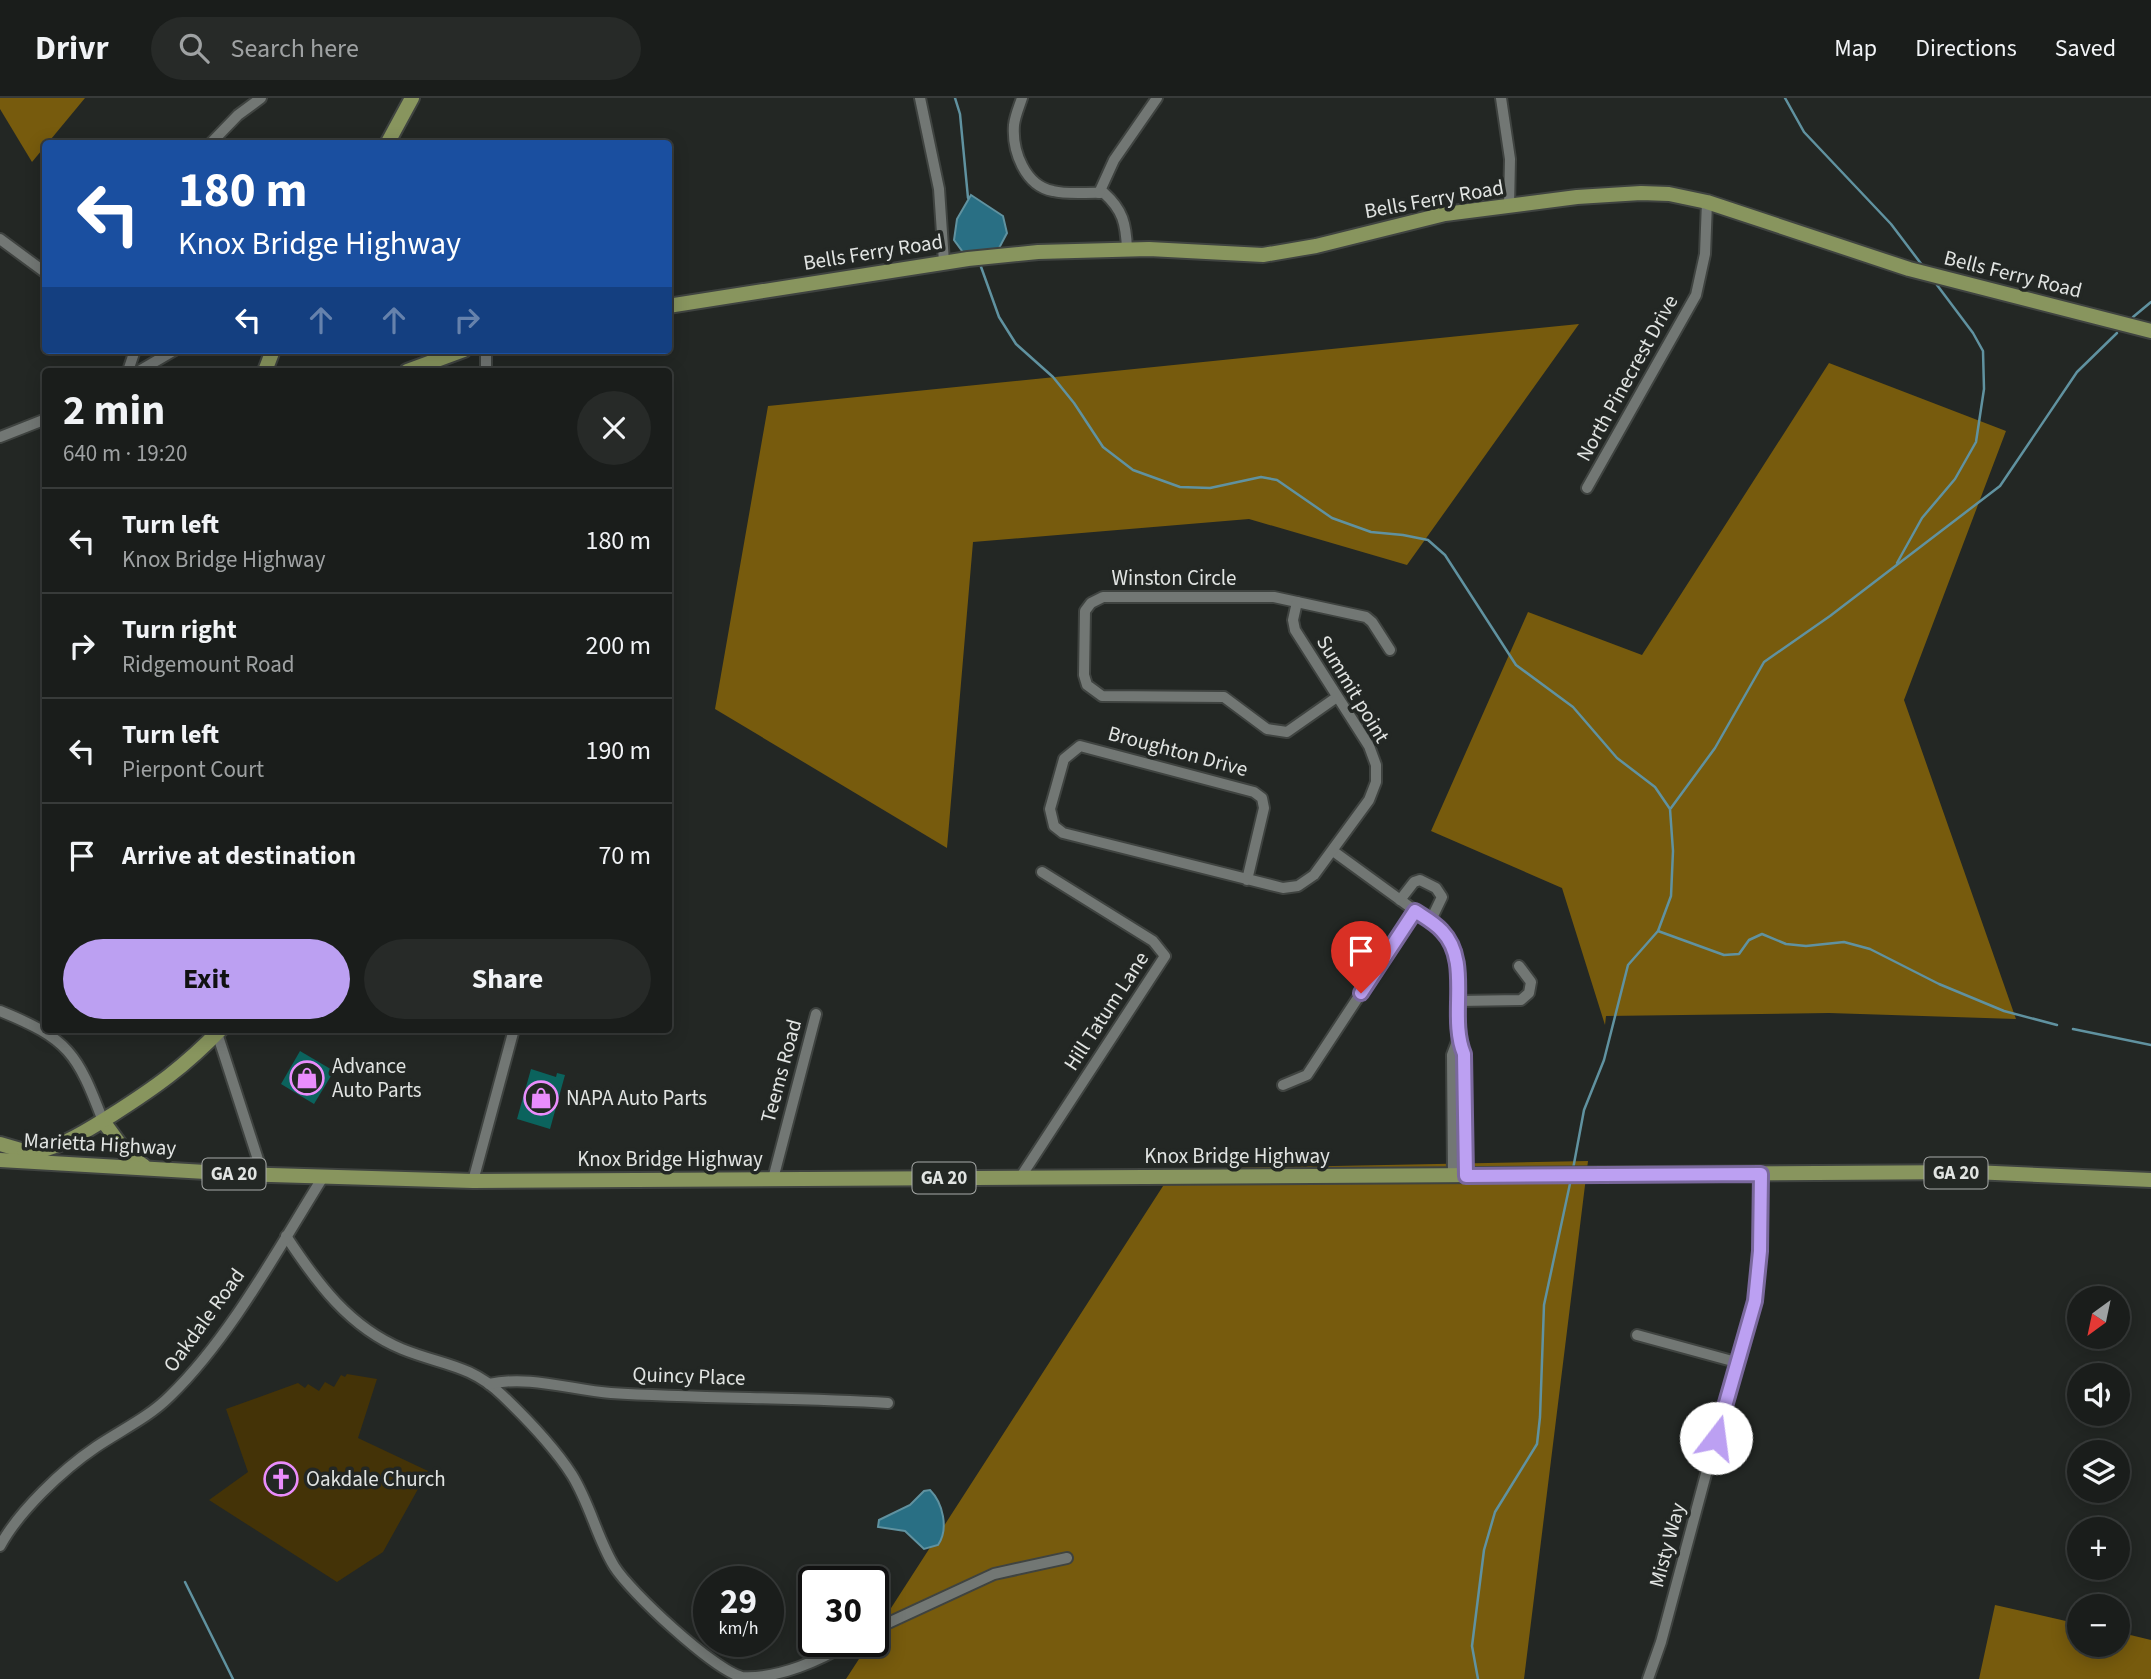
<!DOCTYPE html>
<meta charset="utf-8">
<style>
:root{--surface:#1a1d1b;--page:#272a28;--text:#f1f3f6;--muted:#9fa2a3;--line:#383b3a;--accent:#bca0f2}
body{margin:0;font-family:"Source Sans 3",sans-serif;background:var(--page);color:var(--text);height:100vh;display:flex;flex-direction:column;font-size:26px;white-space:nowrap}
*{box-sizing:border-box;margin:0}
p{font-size:23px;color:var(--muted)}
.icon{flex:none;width:38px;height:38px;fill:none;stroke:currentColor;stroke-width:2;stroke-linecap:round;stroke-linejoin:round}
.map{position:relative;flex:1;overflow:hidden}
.details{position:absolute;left:42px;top:270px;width:630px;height:665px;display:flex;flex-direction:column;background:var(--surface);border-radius:7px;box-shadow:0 4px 18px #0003,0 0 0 2px var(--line)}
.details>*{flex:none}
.hud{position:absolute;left:42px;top:42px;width:630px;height:214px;border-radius:7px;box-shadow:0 4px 18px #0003,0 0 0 2px var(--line);background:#1a4fa0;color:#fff;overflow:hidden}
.needle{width:46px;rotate:213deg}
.buttons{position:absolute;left:2067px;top:1188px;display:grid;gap:14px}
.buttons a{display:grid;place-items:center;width:63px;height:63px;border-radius:50%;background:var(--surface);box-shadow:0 4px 18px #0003,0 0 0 2px var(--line);font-size:35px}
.speed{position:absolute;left:693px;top:1468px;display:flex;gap:14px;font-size:35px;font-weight:700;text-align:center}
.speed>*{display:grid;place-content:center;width:91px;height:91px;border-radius:50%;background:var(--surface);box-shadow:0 4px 18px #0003,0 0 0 2px var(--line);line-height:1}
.speed small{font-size:18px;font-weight:400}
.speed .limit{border:4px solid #111;border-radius:10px;background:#fff;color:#111}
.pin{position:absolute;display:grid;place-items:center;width:60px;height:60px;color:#fff;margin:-72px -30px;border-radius:50% 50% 50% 0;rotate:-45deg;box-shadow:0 0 7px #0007}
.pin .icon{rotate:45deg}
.me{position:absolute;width:77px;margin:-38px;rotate:15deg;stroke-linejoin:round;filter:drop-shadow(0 0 5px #0008)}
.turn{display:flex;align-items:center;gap:24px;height:147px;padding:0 21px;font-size:32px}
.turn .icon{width:91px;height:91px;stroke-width:2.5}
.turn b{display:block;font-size:49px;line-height:60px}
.lanes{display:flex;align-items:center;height:66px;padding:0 21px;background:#0003;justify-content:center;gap:35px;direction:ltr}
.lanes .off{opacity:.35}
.round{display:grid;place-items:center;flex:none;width:74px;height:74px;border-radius:37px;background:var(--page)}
.head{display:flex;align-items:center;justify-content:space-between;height:119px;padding:0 21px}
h1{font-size:42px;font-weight:700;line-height:52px}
.primary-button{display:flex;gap:14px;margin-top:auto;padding:14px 21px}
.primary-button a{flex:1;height:80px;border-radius:42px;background:var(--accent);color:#111;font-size:28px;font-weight:700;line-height:80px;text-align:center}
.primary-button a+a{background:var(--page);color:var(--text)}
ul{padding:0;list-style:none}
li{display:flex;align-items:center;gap:21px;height:105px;padding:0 21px;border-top:2px solid var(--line)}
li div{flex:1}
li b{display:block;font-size:26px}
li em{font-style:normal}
header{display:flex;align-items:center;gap:42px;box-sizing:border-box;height:98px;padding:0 35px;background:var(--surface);border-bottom:2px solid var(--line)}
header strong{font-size:33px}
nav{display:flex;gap:38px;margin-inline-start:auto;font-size:24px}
.search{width:490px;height:63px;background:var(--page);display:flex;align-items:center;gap:18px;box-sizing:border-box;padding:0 24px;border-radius:38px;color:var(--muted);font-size:26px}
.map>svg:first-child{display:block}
.green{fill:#443307}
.forest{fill:#775b0d}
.water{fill:#296f84;stroke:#6092a0;stroke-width:2}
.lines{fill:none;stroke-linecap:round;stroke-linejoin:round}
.stream{stroke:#6092a0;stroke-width:2.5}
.building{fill:#0b635d}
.minor-casing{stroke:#3f4340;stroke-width:14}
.major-casing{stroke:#3f4340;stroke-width:18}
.minor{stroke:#727774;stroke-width:10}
.major{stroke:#88955e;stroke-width:14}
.route-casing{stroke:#7a689d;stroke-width:18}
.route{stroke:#bca0f2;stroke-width:12}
.labels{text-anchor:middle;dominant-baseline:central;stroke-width:7;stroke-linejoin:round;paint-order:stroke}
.shield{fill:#232724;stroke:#a8aba9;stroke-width:2}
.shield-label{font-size:19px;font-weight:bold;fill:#e1e4e2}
.street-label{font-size:21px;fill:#e1e4e2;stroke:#232724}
.poi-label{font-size:21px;fill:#e1e4e2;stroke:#232724;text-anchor:start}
</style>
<header>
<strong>Drivr</strong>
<div class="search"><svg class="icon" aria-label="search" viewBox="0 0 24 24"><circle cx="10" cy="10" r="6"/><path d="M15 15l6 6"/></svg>Search here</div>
<nav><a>Map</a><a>Directions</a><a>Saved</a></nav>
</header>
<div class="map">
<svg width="2151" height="1581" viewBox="0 0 2151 1581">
<rect width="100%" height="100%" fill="#232724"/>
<path class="green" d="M347,1276L377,1281L358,1340L428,1373L383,1454L337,1484L209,1402L248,1374L226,1311L298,1285L305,1290L308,1286L319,1293L325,1284L334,1289L341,1277L345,1279Z"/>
<g class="forest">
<path d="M0,0H85L32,64L0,11Z"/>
<path d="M1579,226L1407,467L1249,421L973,444L947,750L715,611L768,308Z"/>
<path d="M1829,265L2006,333L1904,602L2016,921L1829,915L1606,918L1605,927L1562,790L1431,733L1528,514L1642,557Z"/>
<path d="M1588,1063L1524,1581H846L870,1544H873V1538L1174,1071Z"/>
<path d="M1995,1507L2079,1526V1547H2118V1534L2151,1542V1581H1979Z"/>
</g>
<g class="water">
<path d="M971,97L1003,118L1007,135L997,154L968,161L954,142L957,121Z"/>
<path d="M930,1392C943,1405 949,1431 938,1447L924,1451L905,1433L878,1429L879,1422L910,1407L924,1393Z"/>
</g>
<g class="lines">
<g class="stream">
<path d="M955,0L960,16L968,100"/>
<path d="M1785,0L1804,34L1891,126L1922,167"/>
<path d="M980,166L999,219L1016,246L1053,279L1074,305L1103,349L1133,372L1180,389L1210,390L1261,379L1277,382L1332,420L1371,434L1403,437L1428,442L1445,457L1516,567L1573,609L1617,660L1655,689L1670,711L1673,753L1671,798L1658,833L1628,867L1604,962L1584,1012L1573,1071"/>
<path d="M2133,219L2151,204"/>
<path d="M1897,465L1922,420L1955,381L1976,344L1984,291L1983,253L1973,235L1937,187"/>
<path d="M1671,710L1715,650L1764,564L1830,518L2000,388L2077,274L2117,235"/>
<path d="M1658,833L1724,857L1739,856L1749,842L1762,836L1786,846L1806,848L1844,844L1870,851L1939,886L2004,913L2057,927"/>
<path d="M2073,931L2151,947"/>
<path d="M185,1484L233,1581"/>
<path d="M1478,1581L1472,1548L1484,1452L1495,1414L1537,1346L1540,1319L1544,1207L1571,1081"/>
</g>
</g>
<g class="building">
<path d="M300,953L334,973L314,1006L281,986Z"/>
<path d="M531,971L556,979L557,975L565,977L550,1031L517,1021Z"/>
</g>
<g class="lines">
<defs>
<g id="minor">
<path d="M920,0L939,91L944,164"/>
<path d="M1022,0C1019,9 1015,18 1014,27C1012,53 1025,88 1053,93C1069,97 1088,94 1104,95C1123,112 1126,126 1127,151"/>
<path d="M1501,0L1510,61L1509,109"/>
<path d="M210,46L238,17L261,0"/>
<path d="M1099,95L1114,62L1157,0"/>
<path d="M0,141L46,175"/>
<path d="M486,252V273"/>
<path d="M128,273L135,252"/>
<path d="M139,273L175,252"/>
<path d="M0,339L46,321"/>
<path d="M1587,390L1696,197L1705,156L1707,104"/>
<path d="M1337,599L1287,634L1267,631L1224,599L1102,598L1087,587L1084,577L1085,513L1091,505L1103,499H1274L1366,519L1372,524L1390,552"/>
<path d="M1333,753L1443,833L1456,853L1458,941L1452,957L1453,1078"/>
<path d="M1247,782L1264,710L1262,700L1254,694L1080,648L1064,661L1050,711L1054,728L1063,735L1283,790L1298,788L1314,777L1369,702L1376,684V667L1369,648L1295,532L1293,522L1297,504"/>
<path d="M1400,802L1414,784L1420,782L1436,790L1442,799L1430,824"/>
<path d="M1458,903L1521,902L1529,895L1531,884L1519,868"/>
<path d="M0,913C69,941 77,955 103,1023"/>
<path d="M217,935L263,1077"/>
<path d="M1458,941L1464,956L1466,1078"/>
<path d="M1283,987L1307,977L1415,813"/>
<path d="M1020,1080L1165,858L1153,843L1042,774"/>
<path d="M773,1081L816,916"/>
<path d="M473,1083L514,931"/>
<path d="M286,1138C317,1185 349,1229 402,1251C441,1267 470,1266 502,1297C526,1320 554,1349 572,1377C590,1406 597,1440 614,1468C630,1494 714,1572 742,1579C779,1581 821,1562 850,1544"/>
<path d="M1637,1237L1736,1264"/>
<path d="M489,1286C530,1277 571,1292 611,1295C703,1301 796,1299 888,1305"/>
<path d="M0,1448C19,1413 62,1372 96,1349C121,1332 148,1320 170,1298C230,1240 278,1151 323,1079"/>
<path d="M873,1532L994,1476L1067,1460"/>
<path d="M1648,1581L1661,1544L1736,1264L1755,1203L1760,1153L1761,1076"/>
</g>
<g id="major">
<path d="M387,46L412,0"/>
<path d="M668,208L968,161L1038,154L1149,151L1263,157L1316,148L1445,116L1577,99L1641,95L1669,96L1707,104L1909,171L2151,233"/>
<path d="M265,273L273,252"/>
<path d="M407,273L464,252"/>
<path d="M103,1023L127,1056L144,1068"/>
<path d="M0,1046L31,1055"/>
<path d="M24,1056C59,1051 83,1035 112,1017C156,989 184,969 221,931"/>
<path d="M0,1062L240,1076L473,1083L1973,1074L2151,1082"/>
</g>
</defs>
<use href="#minor" class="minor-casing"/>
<use href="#major" class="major-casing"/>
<use href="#minor" class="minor"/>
<use href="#major" class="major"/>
</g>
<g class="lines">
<defs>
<path id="route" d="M1361,895L1415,813C1424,819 1435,825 1442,833C1472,864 1448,918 1464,956L1466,1078L1761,1076L1760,1153L1755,1203L1716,1340"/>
</defs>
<use href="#route" class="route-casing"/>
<use href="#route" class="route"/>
</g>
<defs>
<symbol id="shop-ring" viewBox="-11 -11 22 22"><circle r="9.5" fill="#232724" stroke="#ea8dfc" stroke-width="1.5"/><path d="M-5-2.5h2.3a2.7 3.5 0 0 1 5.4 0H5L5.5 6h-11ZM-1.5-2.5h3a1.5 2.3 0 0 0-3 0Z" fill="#ea8dfc"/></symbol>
<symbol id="church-ring" viewBox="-11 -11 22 22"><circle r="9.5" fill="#232724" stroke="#ea8dfc" stroke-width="1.5"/><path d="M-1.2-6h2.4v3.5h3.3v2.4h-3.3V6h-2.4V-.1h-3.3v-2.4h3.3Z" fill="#ea8dfc"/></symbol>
</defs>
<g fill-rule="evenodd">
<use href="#shop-ring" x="288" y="961" width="38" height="38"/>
<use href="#shop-ring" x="522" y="981" width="38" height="38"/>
<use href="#church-ring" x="262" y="1362" width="38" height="38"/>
</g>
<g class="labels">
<g class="shield">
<rect x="1924.5" y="1059.5" width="63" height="31" rx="5"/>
<rect x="202.5" y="1060.5" width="63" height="31" rx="5"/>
<rect x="912.5" y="1064.5" width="63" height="31" rx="5"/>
</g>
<g class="shield-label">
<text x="1956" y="1075">GA 20</text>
<text x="234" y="1076">GA 20</text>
<text x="944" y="1080">GA 20</text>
</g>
<g class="street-label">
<text transform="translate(1434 101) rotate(-10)">Bells Ferry Road</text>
<text transform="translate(873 154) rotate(-9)">Bells Ferry Road</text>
<text transform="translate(2013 176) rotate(14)">Bells Ferry Road</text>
<text transform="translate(1627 280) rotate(-61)">North Pinecrest Drive</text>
<text x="1174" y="480">Winston Circle</text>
<text transform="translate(1353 591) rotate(59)">Summit point</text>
<text transform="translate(1178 653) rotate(15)">Broughton Drive</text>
<text transform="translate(1106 913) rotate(-57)">Hill Tatum Lane</text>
<text transform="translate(781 973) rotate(-75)">Teems Road</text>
<text transform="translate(100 1046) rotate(3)">Marietta Highway</text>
<text x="1237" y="1058">Knox Bridge Highway</text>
<text x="670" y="1061">Knox Bridge Highway</text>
<text transform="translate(204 1222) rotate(-54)">Oakdale Road</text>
<text transform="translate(689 1278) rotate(2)">Quincy Place</text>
<text transform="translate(1667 1447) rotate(-75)">Misty Way</text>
</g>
<g class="poi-label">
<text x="332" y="968">Advance<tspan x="332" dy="24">Auto Parts</tspan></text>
<text x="566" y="1000">NAPA Auto Parts</text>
<text x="306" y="1381">Oakdale Church</text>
</g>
</g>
</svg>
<div class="buttons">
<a><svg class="needle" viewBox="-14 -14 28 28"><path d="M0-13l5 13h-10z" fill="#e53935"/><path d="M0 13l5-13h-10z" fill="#9fa2a3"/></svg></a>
<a><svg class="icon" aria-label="sound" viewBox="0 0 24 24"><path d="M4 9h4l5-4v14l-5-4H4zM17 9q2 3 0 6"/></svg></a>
<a><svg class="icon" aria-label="layers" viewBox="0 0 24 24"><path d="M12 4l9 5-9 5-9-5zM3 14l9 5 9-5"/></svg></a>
<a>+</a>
<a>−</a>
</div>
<div class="speed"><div>29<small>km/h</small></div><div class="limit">30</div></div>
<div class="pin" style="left:1361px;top:895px;background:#d93025"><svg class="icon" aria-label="arrive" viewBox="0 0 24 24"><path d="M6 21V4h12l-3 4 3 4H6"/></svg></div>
<svg class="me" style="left:1716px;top:1340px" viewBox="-20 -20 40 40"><circle r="19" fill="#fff"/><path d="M0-13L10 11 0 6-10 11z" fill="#bca0f2"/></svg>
<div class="hud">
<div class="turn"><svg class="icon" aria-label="left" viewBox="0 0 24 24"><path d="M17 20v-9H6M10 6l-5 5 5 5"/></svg><div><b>180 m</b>Knox Bridge Highway</div></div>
<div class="lanes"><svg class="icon" aria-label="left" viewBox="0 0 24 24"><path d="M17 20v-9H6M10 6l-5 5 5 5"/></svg><svg class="icon off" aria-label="ahead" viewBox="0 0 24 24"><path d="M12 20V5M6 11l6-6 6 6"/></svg><svg class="icon off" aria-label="ahead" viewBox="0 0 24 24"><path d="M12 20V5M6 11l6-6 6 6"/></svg><svg class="icon off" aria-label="right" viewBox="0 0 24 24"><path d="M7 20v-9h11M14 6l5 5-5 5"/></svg></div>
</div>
<section class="details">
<div class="head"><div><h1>2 min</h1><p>640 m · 19:20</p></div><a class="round"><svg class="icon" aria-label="close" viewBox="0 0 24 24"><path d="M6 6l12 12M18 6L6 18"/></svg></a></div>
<ul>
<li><svg class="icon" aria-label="left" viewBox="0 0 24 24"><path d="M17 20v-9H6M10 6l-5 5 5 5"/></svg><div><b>Turn left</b><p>Knox Bridge Highway</p></div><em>180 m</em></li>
<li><svg class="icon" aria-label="right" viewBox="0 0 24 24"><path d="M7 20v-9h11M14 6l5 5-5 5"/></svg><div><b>Turn right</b><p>Ridgemount Road</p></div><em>200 m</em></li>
<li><svg class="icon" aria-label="left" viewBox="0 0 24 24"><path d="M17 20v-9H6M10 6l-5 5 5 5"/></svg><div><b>Turn left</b><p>Pierpont Court</p></div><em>190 m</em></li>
<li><svg class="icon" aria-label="arrive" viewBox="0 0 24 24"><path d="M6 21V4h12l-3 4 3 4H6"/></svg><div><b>Arrive at destination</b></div><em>70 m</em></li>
</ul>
<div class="primary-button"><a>Exit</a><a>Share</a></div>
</section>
</div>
